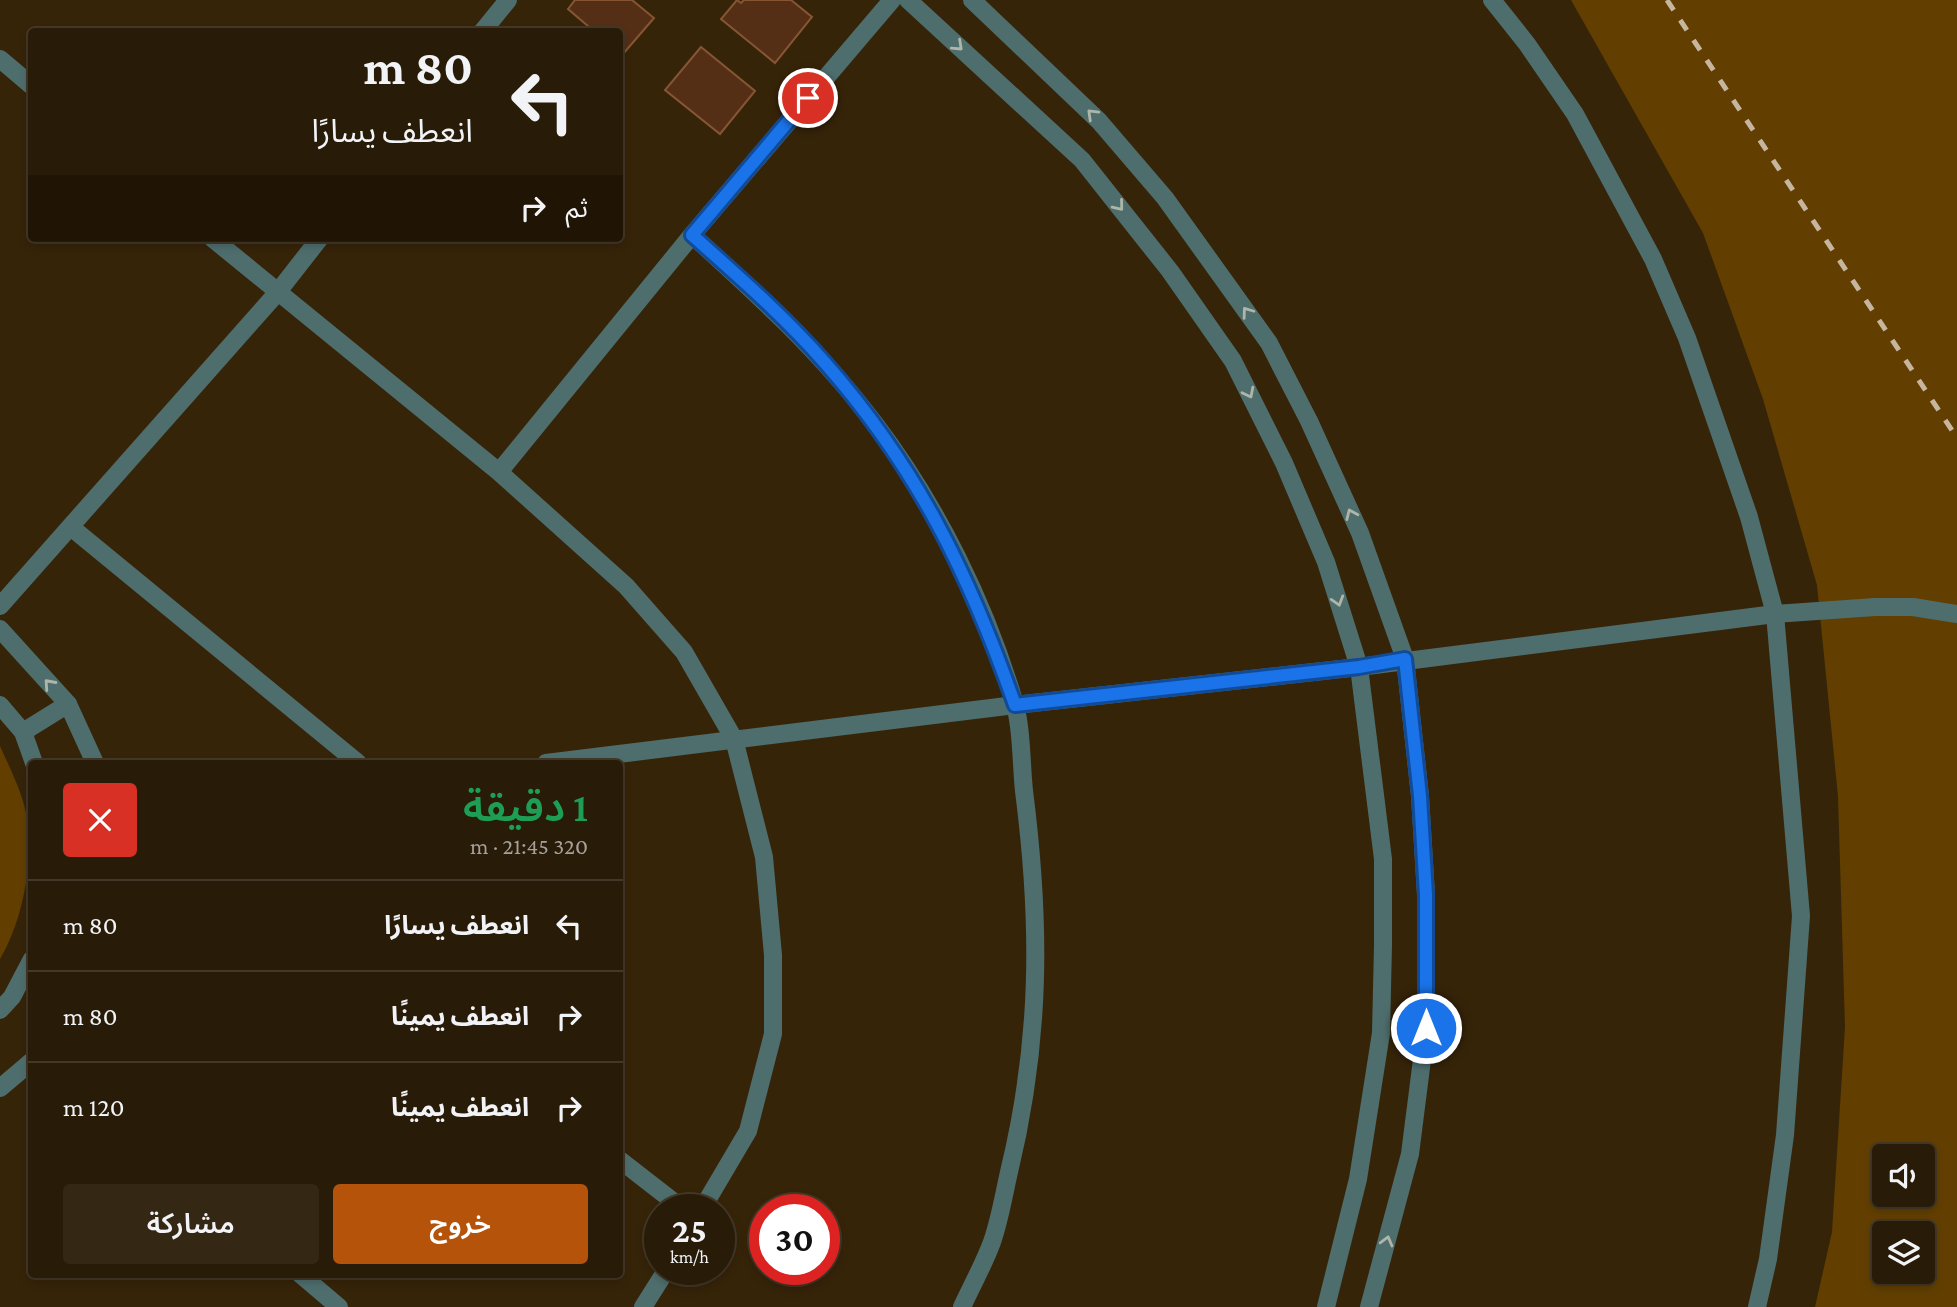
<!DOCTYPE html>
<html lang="ar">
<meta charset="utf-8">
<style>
:root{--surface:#281b07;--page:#342815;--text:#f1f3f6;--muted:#a5a19b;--line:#443928;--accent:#b45309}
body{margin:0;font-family:"Crimson Pro","Noto Sans Arabic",serif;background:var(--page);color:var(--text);direction:rtl;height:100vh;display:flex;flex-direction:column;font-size:26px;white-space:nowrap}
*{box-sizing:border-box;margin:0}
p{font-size:23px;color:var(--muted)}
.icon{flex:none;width:38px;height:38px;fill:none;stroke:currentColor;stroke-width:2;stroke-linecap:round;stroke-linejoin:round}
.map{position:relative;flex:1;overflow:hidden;direction:ltr}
.panel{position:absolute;left:28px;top:760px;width:595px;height:518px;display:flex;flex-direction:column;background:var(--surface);border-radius:7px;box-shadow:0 4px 10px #0003,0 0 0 2px var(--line);direction:rtl}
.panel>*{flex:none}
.guide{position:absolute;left:28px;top:28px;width:595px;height:214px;border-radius:7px;box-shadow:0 4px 10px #0003,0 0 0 2px var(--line);direction:rtl;background:#281b07;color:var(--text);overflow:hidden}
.tools{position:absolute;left:1872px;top:1144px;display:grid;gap:14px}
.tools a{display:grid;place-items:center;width:63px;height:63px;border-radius:7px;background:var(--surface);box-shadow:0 4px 10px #0003,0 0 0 2px var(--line);font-size:35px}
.speed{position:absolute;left:644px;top:1194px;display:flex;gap:14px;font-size:35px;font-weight:700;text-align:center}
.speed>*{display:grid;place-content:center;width:91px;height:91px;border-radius:50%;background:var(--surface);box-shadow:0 4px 10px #0003,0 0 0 2px var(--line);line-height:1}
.speed small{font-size:18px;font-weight:400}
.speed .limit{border:10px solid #d22;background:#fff;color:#111}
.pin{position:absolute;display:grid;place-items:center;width:60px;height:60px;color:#fff;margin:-30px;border:4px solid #fff;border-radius:50%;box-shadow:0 2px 7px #0007}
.me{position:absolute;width:77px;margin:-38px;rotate:0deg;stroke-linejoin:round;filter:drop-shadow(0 0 5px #0008)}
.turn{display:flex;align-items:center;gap:24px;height:147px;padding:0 35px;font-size:32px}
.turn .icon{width:91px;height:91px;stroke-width:2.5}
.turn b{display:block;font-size:49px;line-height:60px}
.then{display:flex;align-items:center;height:66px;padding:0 35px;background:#0003;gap:14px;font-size:26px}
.round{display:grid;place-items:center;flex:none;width:74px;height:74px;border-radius:7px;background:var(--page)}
.head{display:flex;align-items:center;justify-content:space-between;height:119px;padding:0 35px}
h1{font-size:42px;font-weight:600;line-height:52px;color:#1e9e55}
.action{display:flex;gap:14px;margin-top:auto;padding:14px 35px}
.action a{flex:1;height:80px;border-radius:7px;background:var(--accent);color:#fff;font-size:28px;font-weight:600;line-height:80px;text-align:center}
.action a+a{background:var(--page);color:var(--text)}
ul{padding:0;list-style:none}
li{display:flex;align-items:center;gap:21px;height:91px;padding:0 35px;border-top:2px solid var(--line)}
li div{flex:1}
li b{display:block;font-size:26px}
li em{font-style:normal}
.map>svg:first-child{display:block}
.green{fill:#623f00;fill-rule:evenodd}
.building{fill:#542f15;stroke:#865533;stroke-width:2}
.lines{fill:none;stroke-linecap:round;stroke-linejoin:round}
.minor{stroke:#4e6e6d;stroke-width:18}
.rail{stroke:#c7b69f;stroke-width:5;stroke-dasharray:12 12;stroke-linecap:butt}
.oneway{stroke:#afb5a9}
.route-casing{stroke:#114b97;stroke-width:18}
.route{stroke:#1a73e8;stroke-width:12}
</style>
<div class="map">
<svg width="1957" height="1307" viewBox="0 0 1957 1307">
<rect width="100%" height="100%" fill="#362409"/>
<g class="green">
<path d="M1571,0H1957V1307H1815L1832,1232L1845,1027L1838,796L1817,585L1763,399L1703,233ZM1885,1157H1923V1195H1885ZM1885,1234H1923V1272H1885Z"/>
<path d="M0,746C8,764 17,782 23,801C37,848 25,917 0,959Z"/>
</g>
<g class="building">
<path d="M575,0H632L654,18L623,54L620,51V32H595L568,9Z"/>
<path d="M737,0L741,3L744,0H791L812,17L775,63L721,19Z"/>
<path d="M701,47L755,91L720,134L665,90Z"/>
</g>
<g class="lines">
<g class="minor">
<path d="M908,0L1082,160L1170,271L1233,361L1284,463L1326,562L1359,667L1383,859V945L1381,1033L1358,1179L1326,1307"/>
<path d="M972,0L1099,121L1165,198L1269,343L1309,421L1360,533L1405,659L1420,796L1426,895V1028L1410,1154L1369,1307"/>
<path d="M1492,0L1527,44L1575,114L1653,259L1687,338L1749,517L1775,614L1801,916L1785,1135L1768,1259L1757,1307"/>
<path d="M482,32L508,0"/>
<path d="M0,59L32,86"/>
<path d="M692,235C757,294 822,353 875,424C937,506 985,603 1014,701C1022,729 1021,762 1024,791C1041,924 1041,1040 1009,1172C1004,1194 1000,1219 992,1242C984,1264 972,1285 962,1307"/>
<path d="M212,238L499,472L626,586L684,652L734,739L764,857L773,955V1034L748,1131L702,1209"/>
<path d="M499,472L692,235L892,0"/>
<path d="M72,528L358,763"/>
<path d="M0,606L277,293L320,238"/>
<path d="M0,629L68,704L95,763"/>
<path d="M0,705L23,732L34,763"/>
<path d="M23,732L68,704"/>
<path d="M546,763L1015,705L1359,667L1775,614L1875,607H1913L1957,614"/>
<path d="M0,1010L12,997L32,959"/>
<path d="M0,1088L32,1061"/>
<path d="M620,1160L683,1209"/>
<path d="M300,1274L339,1307"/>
<path d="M643,1307L667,1269"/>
</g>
<path class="rail" d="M1667,0L1957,438"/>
</g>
<defs><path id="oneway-chevron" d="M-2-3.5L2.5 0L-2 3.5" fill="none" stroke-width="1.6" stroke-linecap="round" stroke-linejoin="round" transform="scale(1.75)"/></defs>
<g class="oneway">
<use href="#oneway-chevron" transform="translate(958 46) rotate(43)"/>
<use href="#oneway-chevron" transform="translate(1092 114) rotate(-136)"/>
<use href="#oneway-chevron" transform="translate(1119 206) rotate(51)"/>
<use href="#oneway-chevron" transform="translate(1247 312) rotate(-126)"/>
<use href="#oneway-chevron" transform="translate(1249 393) rotate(63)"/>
<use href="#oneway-chevron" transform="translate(1351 514) rotate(-114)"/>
<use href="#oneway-chevron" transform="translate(1338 601) rotate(73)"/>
<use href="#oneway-chevron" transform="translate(49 684) rotate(-132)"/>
<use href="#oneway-chevron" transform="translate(1387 1241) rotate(-75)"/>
</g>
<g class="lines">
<defs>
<path id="route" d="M808,98L692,235C738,276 785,317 826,364C918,469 969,574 1015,705L1359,667L1405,659L1420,796L1426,895V1028"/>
</defs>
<use href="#route" class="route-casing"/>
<use href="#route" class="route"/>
</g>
</svg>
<div class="tools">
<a><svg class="icon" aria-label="sound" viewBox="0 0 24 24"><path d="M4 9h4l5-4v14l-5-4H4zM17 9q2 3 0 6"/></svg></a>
<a><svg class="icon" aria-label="layers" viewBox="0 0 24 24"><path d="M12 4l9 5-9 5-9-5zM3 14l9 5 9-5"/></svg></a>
</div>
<div class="speed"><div>25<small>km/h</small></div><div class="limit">30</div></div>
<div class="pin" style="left:808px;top:98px;background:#d93025"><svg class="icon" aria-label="arrive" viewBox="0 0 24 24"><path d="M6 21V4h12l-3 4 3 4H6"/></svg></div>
<svg class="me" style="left:1426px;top:1028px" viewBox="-20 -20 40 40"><circle r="17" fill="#1a73e8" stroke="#fff" stroke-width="3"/><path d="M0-11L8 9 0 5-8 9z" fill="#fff"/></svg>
<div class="guide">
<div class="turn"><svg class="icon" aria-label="left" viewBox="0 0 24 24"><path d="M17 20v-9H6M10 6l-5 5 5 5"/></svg><div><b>80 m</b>انعطف يسارًا</div></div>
<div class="then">ثم<svg class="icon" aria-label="right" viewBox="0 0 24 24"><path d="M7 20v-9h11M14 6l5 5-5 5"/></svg></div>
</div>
<section class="panel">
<div class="head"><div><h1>1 دقيقة</h1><p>320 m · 21:45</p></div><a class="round" style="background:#d93025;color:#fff"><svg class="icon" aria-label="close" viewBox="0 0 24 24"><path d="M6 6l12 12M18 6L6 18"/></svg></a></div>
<ul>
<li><svg class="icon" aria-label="left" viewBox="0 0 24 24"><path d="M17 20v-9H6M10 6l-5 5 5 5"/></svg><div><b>انعطف يسارًا</b></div><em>80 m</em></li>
<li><svg class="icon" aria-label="right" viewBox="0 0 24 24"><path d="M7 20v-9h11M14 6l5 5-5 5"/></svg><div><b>انعطف يمينًا</b></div><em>80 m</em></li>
<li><svg class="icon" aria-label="right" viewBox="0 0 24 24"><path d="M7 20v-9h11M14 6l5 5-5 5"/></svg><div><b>انعطف يمينًا</b></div><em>120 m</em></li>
</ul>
<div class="action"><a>خروج</a><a>مشاركة</a></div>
</section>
</div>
